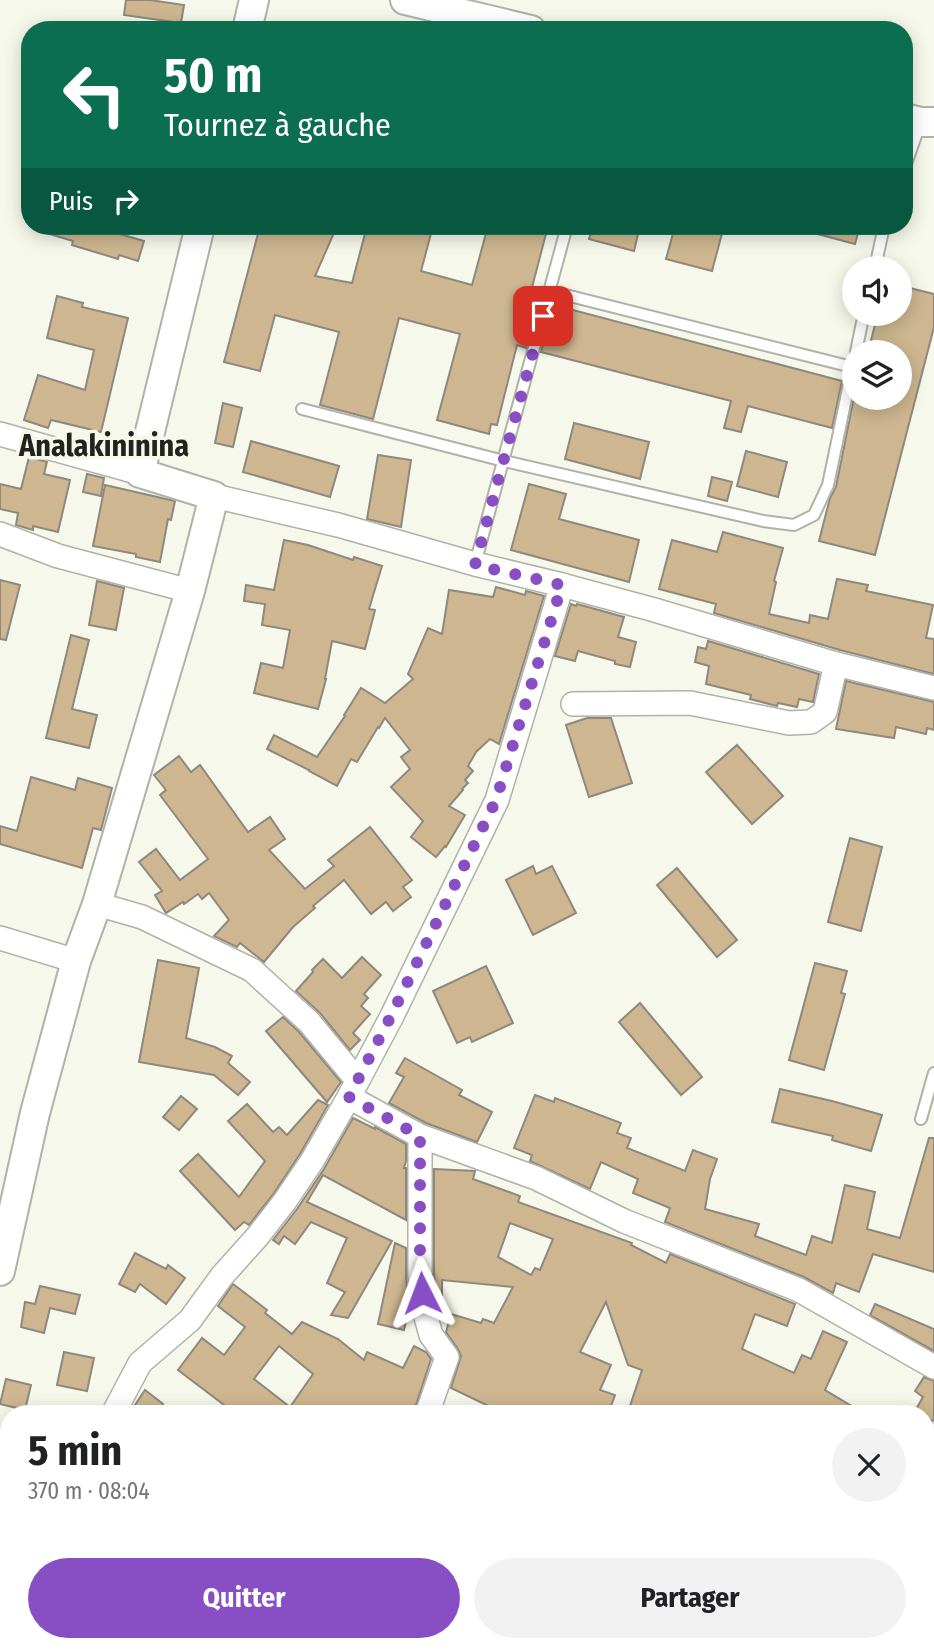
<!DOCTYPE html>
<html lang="fr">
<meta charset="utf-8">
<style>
:root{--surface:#fff;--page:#f2f2f2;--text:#202124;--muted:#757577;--accent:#884ec4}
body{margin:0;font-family:"Fira Sans Condensed",sans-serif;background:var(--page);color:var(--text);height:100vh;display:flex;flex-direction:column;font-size:26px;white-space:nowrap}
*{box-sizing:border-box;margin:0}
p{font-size:23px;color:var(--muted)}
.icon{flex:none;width:38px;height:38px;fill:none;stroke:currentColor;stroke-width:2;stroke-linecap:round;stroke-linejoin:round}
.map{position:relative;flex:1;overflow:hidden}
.drawer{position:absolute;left:0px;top:1405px;width:934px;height:247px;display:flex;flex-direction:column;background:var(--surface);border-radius:28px 28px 0 0;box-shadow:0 4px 18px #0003}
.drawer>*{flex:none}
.top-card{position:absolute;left:21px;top:21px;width:892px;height:214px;border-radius:28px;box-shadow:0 4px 18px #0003;background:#0b6e4f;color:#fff;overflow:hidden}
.buttons{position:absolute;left:842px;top:256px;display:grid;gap:14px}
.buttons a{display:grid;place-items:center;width:70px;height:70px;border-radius:50%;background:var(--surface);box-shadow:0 4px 18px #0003;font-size:35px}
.pin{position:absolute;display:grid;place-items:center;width:60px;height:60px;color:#fff;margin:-30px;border-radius:14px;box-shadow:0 4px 10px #0006}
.me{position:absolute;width:77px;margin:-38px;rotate:357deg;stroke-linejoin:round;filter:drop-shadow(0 0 5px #0008)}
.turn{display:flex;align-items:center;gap:24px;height:147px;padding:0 28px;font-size:32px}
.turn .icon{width:91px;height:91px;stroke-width:2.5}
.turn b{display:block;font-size:49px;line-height:60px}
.then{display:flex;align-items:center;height:66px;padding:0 28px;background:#0003;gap:14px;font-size:26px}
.round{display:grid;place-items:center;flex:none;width:74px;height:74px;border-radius:37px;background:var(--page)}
.headline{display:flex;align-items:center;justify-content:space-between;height:119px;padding:0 28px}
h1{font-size:42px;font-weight:700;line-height:52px}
.action{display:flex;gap:14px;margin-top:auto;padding:14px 28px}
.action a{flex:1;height:80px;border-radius:42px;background:var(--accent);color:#fff;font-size:28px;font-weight:700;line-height:80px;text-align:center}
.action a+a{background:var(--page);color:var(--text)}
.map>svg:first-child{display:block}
.building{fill:#ceb790;stroke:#8e887e;stroke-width:2;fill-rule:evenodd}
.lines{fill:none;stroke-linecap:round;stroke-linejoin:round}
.service-casing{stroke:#b1b2a7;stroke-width:14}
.minor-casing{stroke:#b1b2a7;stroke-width:26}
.tertiary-casing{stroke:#b1b2a7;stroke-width:32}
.service{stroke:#fff;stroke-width:10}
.minor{stroke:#fff;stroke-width:23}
.tertiary{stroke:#fff;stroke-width:28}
.route{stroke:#884ec4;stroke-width:12;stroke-dasharray:0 21.6}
.labels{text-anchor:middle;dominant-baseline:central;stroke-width:7;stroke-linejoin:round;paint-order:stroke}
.district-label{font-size:30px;font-weight:bold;fill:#22221e;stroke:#f6f8eb}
</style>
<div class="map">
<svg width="934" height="1651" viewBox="0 0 934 1651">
<rect width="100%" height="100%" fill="#f6f8eb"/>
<g class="building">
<path d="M126,0H150L184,5L181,23L124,15Z"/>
<path d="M36,226H93L144,241L138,261L119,255L118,259L72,245L73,241L36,230Z"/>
<path d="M260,226H337L315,276L352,283L367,226H433L421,271L472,285L488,226H548L529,299L538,301L526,348L517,345L497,425L491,424L489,434L437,420L460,334L399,318L373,419L320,405L339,332L275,315L260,371L224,362Z"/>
<path d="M593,226H640L634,251L589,239Z"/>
<path d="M675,226H724L712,271L666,259Z"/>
<path d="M807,226H860L855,244L806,231Z"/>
<path d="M906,287L934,294V327L875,555L819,541L830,498L836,487L854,397H900V352H868L878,313H900V289L906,291Z"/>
<path d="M57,296L83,303L82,307L128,318L101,432L51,420L48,428L24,420L38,375L85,390L94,350L47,338Z"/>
<path d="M554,305L842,381L832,428L748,406L741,432L724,428L731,401L541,352Z"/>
<path d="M223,403L242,408L233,447L215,443Z"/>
<path d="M574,423L649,442L640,479L565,459Z"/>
<path d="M251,441L339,466L330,497L243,472Z"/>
<path d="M746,451L787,462L778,497L737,486Z"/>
<path d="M378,455L411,460L401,527L367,519Z"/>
<path d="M29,457L47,462L44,474L70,480L58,532L33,526V530L16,525L18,513L0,509V484L21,489Z"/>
<path d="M87,474L104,478L101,496L83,492Z"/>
<path d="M712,477L732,482L727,501L708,496Z"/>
<path d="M529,484L566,494L559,519L639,540L629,582L511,550Z"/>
<path d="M105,485L175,501L171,520L168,519L160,562L136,557V554L93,546Z"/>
<path d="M723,532L783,548L774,581L776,582L769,614L809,623L810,615L828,619L837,579L868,585L866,591L933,605L926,638L934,639V674L840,650L714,613L716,604L659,589L672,540L717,552Z"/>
<path d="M284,540L308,545L353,560L354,557L382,566L369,609L375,610L365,649L332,641L325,679H326L318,709L254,693L261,663L283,668L290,630L262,625L265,604L244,601L246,585L274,590Z"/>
<path d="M0,580L20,585L6,640L0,639Z"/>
<path d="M97,581L124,588L116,630L89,625Z"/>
<path d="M496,587L525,595L526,591L544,596L499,744L490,739L476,752L468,766L473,771L465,780L468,783L462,789L463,790L449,806L465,815L446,847L445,846L436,857L411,837L423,821L391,787L410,769L401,757L410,750L385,718L379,728L378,727L357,762L351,759L337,786L309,771V770L267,749L274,735L317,757L345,716L344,715L361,688L385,703L413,679L408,674L428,628L442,634L449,590L493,597Z"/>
<path d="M571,604L576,606L577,604L624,617L618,637L636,642L630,667L615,664V661L578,651L575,661L555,656Z"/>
<path d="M71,635L89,640L72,709L97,715L89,748L46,738Z"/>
<path d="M708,641L819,674L813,702L799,699L797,707L778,703L777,706L750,699L751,695L706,684L709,666L695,662L698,647L706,649Z"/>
<path d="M846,681L934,702V730L927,728L926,734L896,727L894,738L836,729Z"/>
<path d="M587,718H611L632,783L589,797L566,725Z"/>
<path d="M737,745L783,796L752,824L706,772Z"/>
<path d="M179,756L191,772L200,765L248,832L270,817L285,839L269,850L305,889L334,866L328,860L370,827L412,880L403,887L411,897L393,911L386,902L371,914L344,880L313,906L315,908L293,927L264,962L240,943L237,947L214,936L229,920L209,893L202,899L198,894L184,904L183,902L166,913L155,895L162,891L139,862L156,849L180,880L208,859L160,795L166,790L154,775Z"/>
<path d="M31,777L75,790L78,778L112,788L101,830L93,828L82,868L0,844V826L17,831Z"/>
<path d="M850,838L882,847L861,931L828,922Z"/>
<path d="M533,866L536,874L552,866L576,913L533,935L506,880Z"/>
<path d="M677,868L737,940L717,957L657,885Z"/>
<path d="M362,957L381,975L364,994L368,998L361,1006L370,1014L353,1033L360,1040L350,1050L320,1013L296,991L313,972L312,970L323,959L342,978Z"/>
<path d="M158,960L199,968L186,1038L215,1047L232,1056L228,1063L250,1082L238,1095L214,1075L139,1062Z"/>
<path d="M815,963L847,971L841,993L845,994L824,1070L789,1060Z"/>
<path d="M486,966L513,1023L472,1042L470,1037L457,1043L433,991Z"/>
<path d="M640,1003L702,1077L681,1095L619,1022Z"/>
<path d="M283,1017L299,1032L341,1082L327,1102L266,1031Z"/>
<path d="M405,1058L462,1090L459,1095L492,1112L477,1142L426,1123L389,1103L404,1077L396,1073Z"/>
<path d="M780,1089L832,1101L882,1115L871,1151L832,1140L833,1136L772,1122Z"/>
<path d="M535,1095L554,1102L555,1098L621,1123L617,1133L631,1138L627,1148L685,1171L693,1150L717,1159L710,1179L705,1209L759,1224L755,1236L806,1255L812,1236L832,1243L845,1185L875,1192L867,1229L900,1238L929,1138H934V1272L873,1254L859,1292L836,1283L833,1293L804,1277L665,1222L670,1208L633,1193L638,1179L601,1162L590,1189L530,1161L532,1155L514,1148Z"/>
<path d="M181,1096L197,1109L179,1130L163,1117Z"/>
<path d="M318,1100L328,1105L300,1154L274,1193L249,1225L244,1222L235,1230L180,1171L198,1154L239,1197L265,1161L228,1121L247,1104L273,1132L279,1127L287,1135Z"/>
<path d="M353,1118L375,1129V1127L406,1144V1161L404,1168H406V1220L323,1175L307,1202L392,1241L348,1318L331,1315L345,1292L327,1283L347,1238L311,1222L295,1244L284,1236L279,1244L273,1240L297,1209L324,1169Z"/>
<path d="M434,1169L475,1171L473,1179L520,1196L518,1202L632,1243L631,1245L666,1263L670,1254L795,1304L787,1326L755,1314L742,1349L794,1373L802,1355L811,1359L823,1331L847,1342L825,1390L865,1414H642L629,1409L642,1370L628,1365L606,1302L580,1352L611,1365L600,1390L615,1395L608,1414H505L451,1388L461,1356L458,1349L446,1332L451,1314L481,1323L483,1319L494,1323L513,1287L442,1280V1312H439L434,1275ZM510,1223L553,1239L540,1270L535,1268L531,1275L498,1257Z"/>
<path d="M395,1243L406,1248V1278L410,1313H408L404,1330L378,1324Z"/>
<path d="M135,1253L166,1269L168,1265L185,1278L166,1304L140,1284L135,1292L119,1284Z"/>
<path d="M233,1284L267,1310L265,1313L292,1334L302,1322L338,1339L364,1360L367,1352L403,1368L414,1346L426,1352L431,1359L413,1414H236L178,1370L202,1338L224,1355L245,1327L218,1306ZM279,1346L313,1374L290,1407L254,1379Z"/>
<path d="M40,1286L80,1295L75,1314L50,1308L44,1333L21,1327L25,1302L35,1304Z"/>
<path d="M875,1304L934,1329V1351L870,1315Z"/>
<path d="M64,1352L94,1358L87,1391L57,1385Z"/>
<path d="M924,1377L934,1381V1420L931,1421L926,1418V1414H920L915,1411L923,1397L915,1391Z"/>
<path d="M6,1379L31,1385L25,1410L0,1404Z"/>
<path d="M145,1390L163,1404L155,1414H129Z"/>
</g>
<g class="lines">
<defs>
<g id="service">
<path d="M905,167L920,124"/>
<path d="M875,268L884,226"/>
<path d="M550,291L852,367"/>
<path d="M856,352L864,313"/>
<path d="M302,409L504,461L763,521L794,525L814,515L828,485L854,360"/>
<path d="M475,564L567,226"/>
<path d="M921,1119L934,1073"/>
</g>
<g id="minor">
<path d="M0,434L140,473"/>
<path d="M214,496L338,525L475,564L562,585L651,609L836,664L934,688"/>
<path d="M0,534L58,556L190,591"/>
<path d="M573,704L690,703L789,723L811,722L825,712L836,664"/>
<path d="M97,904L142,917L252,970L309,1022L357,1080"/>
<path d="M0,938L76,961"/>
<path d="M349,1097L420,1136L536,1178L624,1221L799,1290L934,1367"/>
<path d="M420,1136V1276L424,1310L431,1335L447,1357L427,1414"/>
<path d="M113,1414L140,1363L190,1320L222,1276L257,1237L285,1201L312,1161L349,1097L392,1016L497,800L562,585"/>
<path d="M926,1448L934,1434"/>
<path d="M0,1512L9,1510"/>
<path d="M424,1643L425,1651"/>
<path d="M833,1651L836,1643"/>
</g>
<g id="tertiary">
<path d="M405,0L531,30"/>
<path d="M247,30L254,0"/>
<path d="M905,118L921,122H934"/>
<path d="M0,1271L35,1113L76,961L97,904L190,591L214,496L140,473L200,226"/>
</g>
</defs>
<use href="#service" class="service-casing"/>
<use href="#minor" class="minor-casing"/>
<use href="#tertiary" class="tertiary-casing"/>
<use href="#service" class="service"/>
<use href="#minor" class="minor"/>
<use href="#tertiary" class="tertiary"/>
</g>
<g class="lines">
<path class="route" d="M422,1293L420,1276V1136L349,1097L391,1016L496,800L562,585L475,565L543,316"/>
</g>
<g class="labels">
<g class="district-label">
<text x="104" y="446">Analakininina</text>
</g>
</g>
</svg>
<div class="buttons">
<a><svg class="icon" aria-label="sound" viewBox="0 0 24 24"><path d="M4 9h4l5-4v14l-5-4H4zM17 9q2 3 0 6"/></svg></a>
<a><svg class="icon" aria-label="layers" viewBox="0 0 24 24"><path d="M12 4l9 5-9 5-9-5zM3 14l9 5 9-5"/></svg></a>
</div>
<div class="pin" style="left:543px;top:316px;background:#d93025"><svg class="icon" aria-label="arrive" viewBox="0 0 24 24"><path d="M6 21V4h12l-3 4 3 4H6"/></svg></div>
<svg class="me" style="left:422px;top:1293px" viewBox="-20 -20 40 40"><path d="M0-17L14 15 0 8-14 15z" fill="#884ec4" stroke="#fff" stroke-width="4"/></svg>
<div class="top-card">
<div class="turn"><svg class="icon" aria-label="left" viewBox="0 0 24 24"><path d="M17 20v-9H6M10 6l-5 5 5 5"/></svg><div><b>50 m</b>Tournez à gauche</div></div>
<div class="then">Puis<svg class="icon" aria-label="right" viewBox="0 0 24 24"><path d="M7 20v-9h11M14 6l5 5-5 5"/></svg></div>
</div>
<section class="drawer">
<div class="headline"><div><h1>5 min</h1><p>370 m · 08:04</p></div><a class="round"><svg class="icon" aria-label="close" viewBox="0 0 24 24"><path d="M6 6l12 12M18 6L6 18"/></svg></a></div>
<div class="action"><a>Quitter</a><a>Partager</a></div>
</section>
</div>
